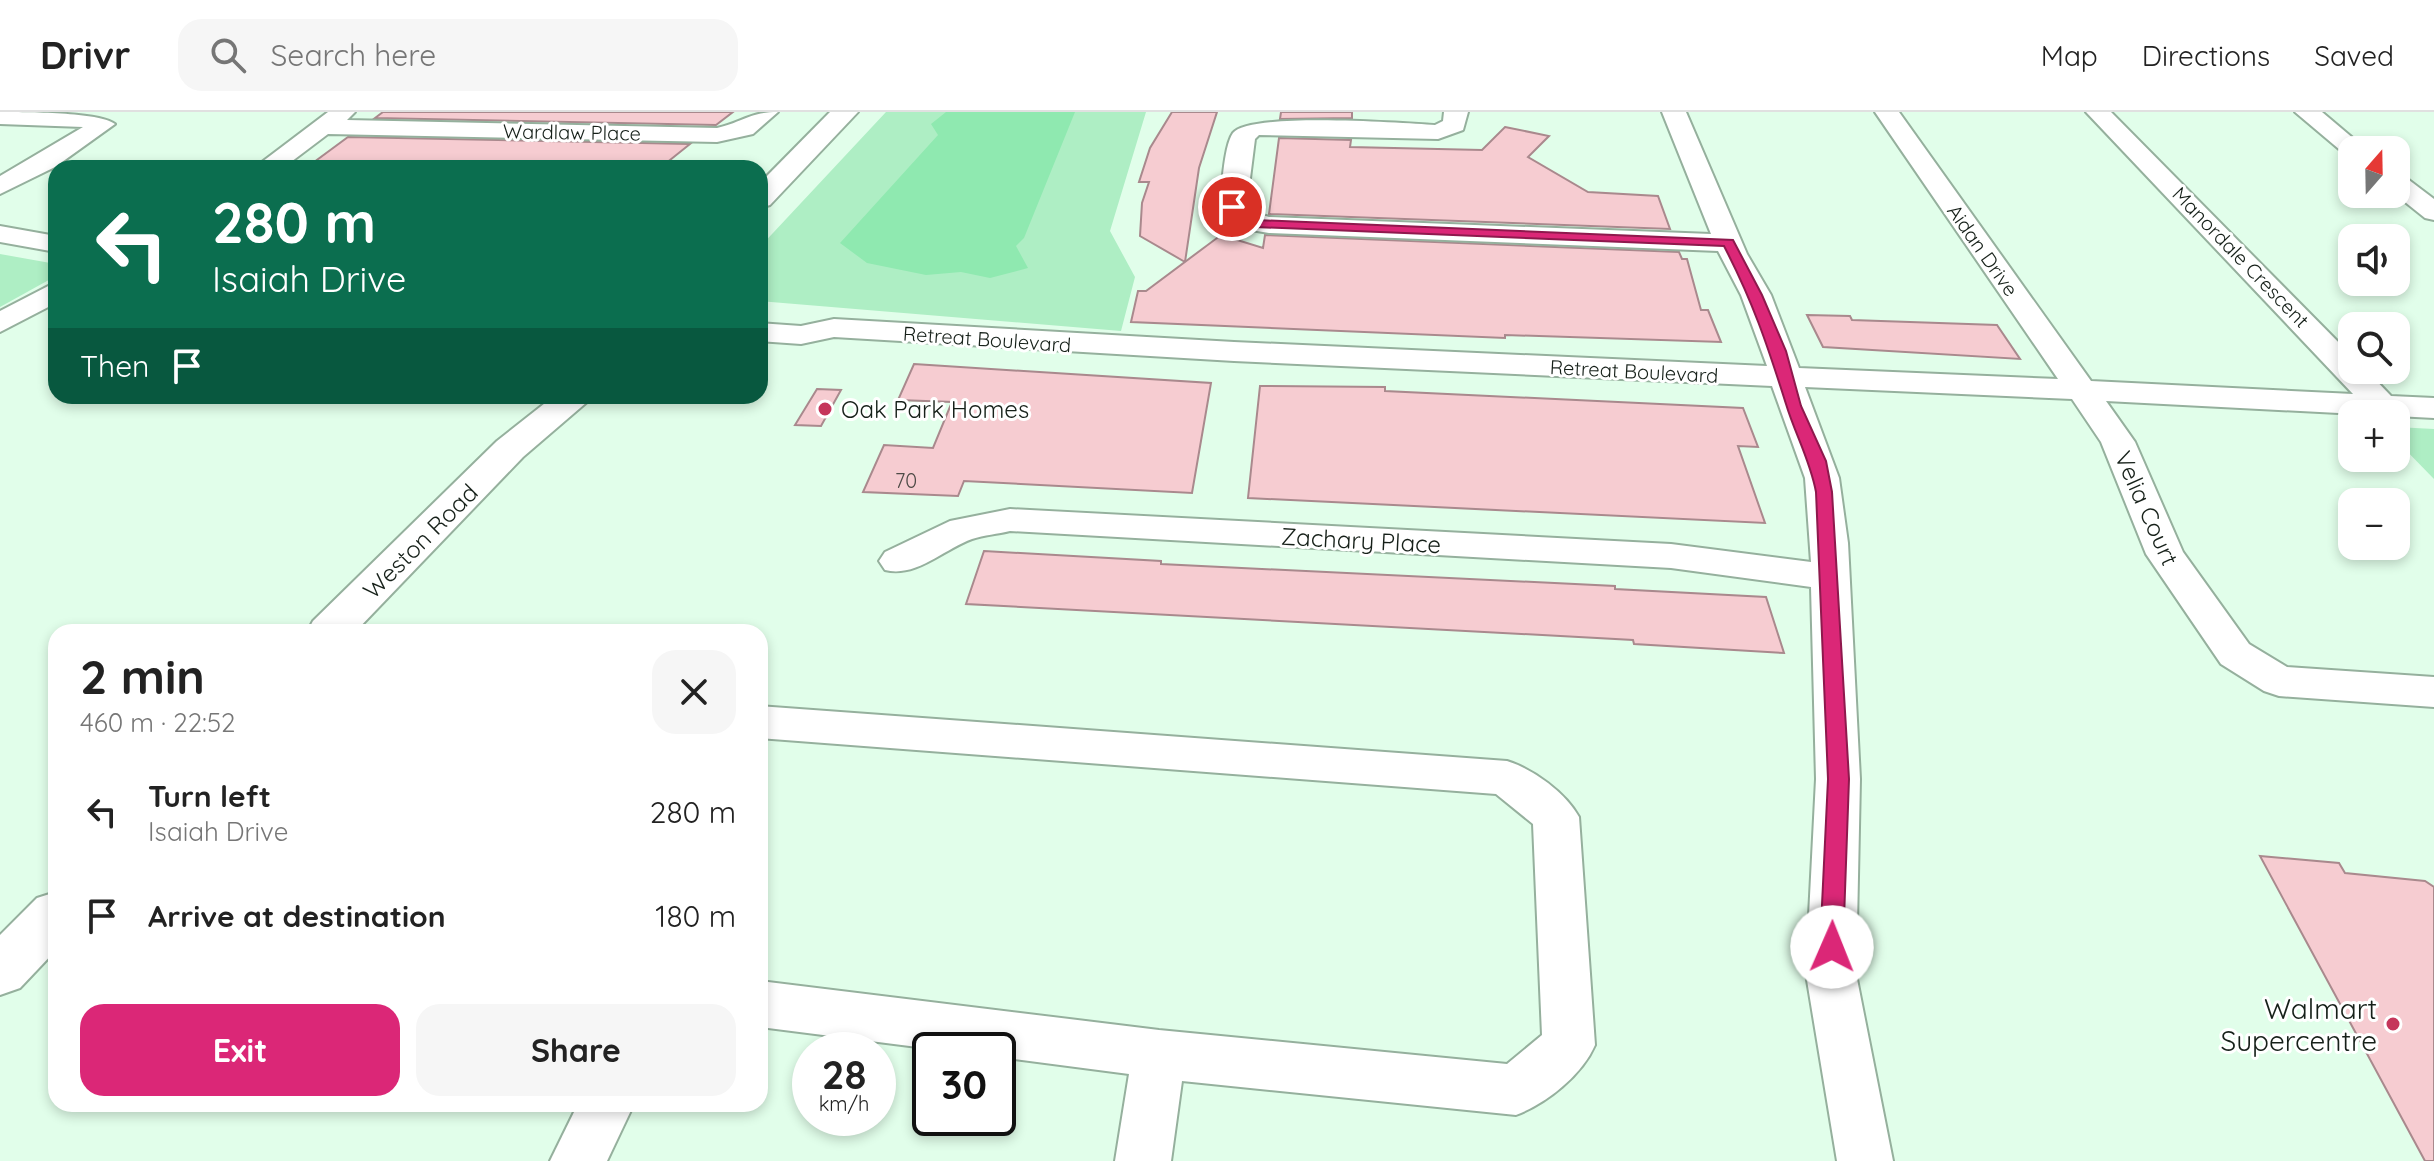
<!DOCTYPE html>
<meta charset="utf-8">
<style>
:root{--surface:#fff;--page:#f6f6f6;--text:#222;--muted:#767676;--line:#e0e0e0;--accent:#db2777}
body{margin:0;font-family:Quicksand,sans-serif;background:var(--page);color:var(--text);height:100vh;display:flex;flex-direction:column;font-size:30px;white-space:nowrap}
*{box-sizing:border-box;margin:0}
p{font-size:26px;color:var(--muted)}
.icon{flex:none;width:44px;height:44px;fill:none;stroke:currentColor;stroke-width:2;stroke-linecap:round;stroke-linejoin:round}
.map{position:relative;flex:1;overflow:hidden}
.details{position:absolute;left:48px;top:512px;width:720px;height:488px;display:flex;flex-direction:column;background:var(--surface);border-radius:24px;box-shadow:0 4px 12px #0003}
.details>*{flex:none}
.hud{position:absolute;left:48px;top:48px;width:720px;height:244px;border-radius:24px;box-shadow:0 4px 12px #0003;background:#0b6e4f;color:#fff;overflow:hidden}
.needle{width:52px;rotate:20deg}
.fabs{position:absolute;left:2338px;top:24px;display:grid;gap:16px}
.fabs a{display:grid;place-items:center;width:72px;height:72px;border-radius:16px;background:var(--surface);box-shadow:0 4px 12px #0003;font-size:40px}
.speed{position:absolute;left:792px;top:920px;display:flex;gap:16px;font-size:40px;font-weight:700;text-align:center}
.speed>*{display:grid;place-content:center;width:104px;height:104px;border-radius:50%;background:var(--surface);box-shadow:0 4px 12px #0003;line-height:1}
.speed small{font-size:20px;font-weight:400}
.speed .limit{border:4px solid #111;border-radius:12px;background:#fff;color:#111}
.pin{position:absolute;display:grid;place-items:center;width:68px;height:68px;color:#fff;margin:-34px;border:4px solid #fff;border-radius:50%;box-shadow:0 2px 8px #0007}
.me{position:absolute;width:88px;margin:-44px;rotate:1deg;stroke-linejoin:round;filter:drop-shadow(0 0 6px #0008)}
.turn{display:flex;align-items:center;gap:28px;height:168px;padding:0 32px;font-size:36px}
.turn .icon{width:104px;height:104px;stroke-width:2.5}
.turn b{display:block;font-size:56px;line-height:68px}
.then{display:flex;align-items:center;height:76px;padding:0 32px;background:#0003;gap:16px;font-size:30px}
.round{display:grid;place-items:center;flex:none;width:84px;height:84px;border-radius:24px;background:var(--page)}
.overview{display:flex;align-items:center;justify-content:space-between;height:136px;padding:0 32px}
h1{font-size:48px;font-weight:700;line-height:60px}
.action{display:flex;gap:16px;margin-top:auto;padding:16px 32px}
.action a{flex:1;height:92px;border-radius:24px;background:var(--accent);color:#fff;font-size:32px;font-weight:700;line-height:92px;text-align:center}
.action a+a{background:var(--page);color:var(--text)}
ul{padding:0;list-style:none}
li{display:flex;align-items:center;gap:24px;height:104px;padding:0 32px}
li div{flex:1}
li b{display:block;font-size:30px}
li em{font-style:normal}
header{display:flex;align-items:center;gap:48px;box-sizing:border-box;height:112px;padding:0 40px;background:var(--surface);border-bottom:2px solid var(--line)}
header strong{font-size:38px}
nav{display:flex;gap:44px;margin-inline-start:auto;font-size:28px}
.search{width:560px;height:72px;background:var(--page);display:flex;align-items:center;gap:20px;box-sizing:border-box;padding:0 28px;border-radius:24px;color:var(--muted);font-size:30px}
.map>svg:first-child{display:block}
.green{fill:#aeeec4}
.water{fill:#8fe9b0}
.building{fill:#f6ccd1;stroke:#a9898d;stroke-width:2}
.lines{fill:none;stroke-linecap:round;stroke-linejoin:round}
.minor-casing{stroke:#95b09d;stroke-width:4}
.major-casing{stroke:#95b09d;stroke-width:4}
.minor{fill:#fff;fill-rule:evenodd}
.major{fill:#fff;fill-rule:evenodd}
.route{fill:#db2777;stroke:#8e194d;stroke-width:2}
.poi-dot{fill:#c5365b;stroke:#fff;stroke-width:3}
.labels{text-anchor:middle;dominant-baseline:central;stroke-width:6;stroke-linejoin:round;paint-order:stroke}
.far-street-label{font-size:20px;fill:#162019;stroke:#fff}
.number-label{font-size:20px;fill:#4e4b47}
.poi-label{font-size:24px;fill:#162019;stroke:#fff;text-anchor:start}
.street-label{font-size:24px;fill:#162019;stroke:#fff}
.near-poi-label{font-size:28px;fill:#162019;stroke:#fff;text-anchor:end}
</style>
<header>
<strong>Drivr</strong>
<div class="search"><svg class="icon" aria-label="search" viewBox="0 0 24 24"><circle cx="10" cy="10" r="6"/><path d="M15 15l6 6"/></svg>Search here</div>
<nav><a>Map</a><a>Directions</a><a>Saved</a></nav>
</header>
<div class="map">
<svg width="2434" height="1049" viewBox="0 0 2434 1049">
<rect width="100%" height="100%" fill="#e1feea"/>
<g class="green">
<path d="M886,0H1146L1110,119L1135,165L1121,219L760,189V135Z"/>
<path d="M0,142L56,152V164L0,195Z"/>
<path d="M2396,315L2434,317V367L2396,328Z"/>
</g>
<path class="water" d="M946,0H1075L1024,126L1016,134L1028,156L990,166L961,160L926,163L867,151L840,131L938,23L931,12Z"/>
<g class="building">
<path d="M383,0H733L716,13L375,6Z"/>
<path d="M1172,0H1217L1199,56L1185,150L1140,124L1142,91L1149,70H1139L1150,36Z"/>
<path d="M1281,0H1352V6L1280,7Z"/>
<path d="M1505,15L1549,24L1528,45L1588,80L1658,84L1670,117L1269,102L1279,26L1351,28L1350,35L1482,38Z"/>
<path d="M348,25L690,32L660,56H306Z"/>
<path d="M1221,123L1263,136L1265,123L1679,140L1682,147H1687L1701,198H1708L1721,230L1505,223V226L1131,210L1138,179H1146Z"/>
<path d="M1807,203L1850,204L1852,208L1997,213L2020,247L1823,235Z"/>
<path d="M914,252L1211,271L1192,381L964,369L958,384L863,380L884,333L933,336L952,290L898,288Z"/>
<path d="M1260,274L1385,275V279L1743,296L1758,335L1738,334L1765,411L1248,386Z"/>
<path d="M817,277L841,278L821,314L795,313Z"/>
<path d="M984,439L1161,449V452L1615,474V477L1766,485L1784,541L1634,532L1633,528L966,492Z"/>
<path d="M2260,744L2339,751L2345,761L2425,769L2434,775V1049H2425Z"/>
</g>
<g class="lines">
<defs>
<g id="minor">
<path d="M0,0C25,0 100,0 115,12L55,55L0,82V64L83,15L0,12Z"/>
<path d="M328,0H355L347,8L717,16C743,10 749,0 778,0L753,22L717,30L328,22L283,56H254Z"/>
<path d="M1444,0H1468L1463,18L1438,27L1259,23L1255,27L1246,98L1269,105L1711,122L1662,0H1686L1747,142L1771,183L1799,256L2058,267L1875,0H1899L2091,269L2353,282L2086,0H2111L2352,244V258H2366L2391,284L2434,286V306L2106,289L2135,330L2183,440L2249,532L2287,555L2434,565V595L2279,584L2264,579L2221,552L2146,442L2101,330L2072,287L1805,275L1839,366L1848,431L1860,667L1856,862L1893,1049H1837L1806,862L1816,667L1811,475L1671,456L1010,419C998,422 984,423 972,427C944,437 916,466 885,458L879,449L885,440L950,409L1010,397L1671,432L1811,450L1805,366L1772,274L1234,249L834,225L801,232L760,229V211L801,214L834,207L1234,230L1767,254L1741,183L1718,139L1269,121L1233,115L1219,101C1222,82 1223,35 1233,21C1249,0 1401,11 1435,13L1443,9Z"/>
<path d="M2295,0H2322L2367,38H2352V45L2346,43Z"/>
<path d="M2396,62L2405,65L2434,87V108L2425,106L2395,82Z"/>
<path d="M0,114L56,124V140L0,130Z"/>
<path d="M56,170V191L0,220V199Z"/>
<path d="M760,594L1507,649C1533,657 1566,681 1579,705L1595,933C1582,963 1547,991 1516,1003L1182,969L1171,1049H1115L1129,962L998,945V938H941L760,915V869L1159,918L1507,952L1542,923L1533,712L1496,682L760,626Z"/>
<path d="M578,992H634L607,1049H550Z"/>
</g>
<g id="major">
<path d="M830,0H858L770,93L760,96V71Z"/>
<path d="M554,284H594L523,345L355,520H307L313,509L497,329Z"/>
<path d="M56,780V838L20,876L0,883V823L37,786Z"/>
</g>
</defs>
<use href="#minor" class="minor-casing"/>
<use href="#major" class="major-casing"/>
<use href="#minor" class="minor"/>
<use href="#major" class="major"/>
</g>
<path class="route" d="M1232,91L1236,92L1241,103L1256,108L1733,128L1762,183L1786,239L1801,294L1826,349L1832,380L1849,667L1843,835L1840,841L1832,844L1824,841L1820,835L1828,667L1816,380C1810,348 1795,322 1786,292C1767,232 1753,190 1724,134L1255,115L1231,108L1226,95Z"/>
<g class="poi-dot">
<circle cx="825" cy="297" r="8"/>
<circle cx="2393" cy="912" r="8"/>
</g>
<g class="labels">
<g class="far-street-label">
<text transform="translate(572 20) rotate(1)">Wardlaw Place</text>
<text transform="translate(1983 138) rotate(55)">Aidan Drive</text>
<text transform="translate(2241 145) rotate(46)">Manordale Crescent</text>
<text transform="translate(987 227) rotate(4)">Retreat Boulevard</text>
<text transform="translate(1634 259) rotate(3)">Retreat Boulevard</text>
</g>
<g class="number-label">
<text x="906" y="368">70</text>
</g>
<g class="poi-label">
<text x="841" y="297">Oak Park Homes</text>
</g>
<g class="street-label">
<text transform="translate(2147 396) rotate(66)">Velia Court</text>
<text transform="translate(1361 428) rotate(3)">Zachary Place</text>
<text transform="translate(420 429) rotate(-45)">Weston Road</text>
</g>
<g class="near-poi-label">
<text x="2377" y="896">Walmart<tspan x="2377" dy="32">Supercentre</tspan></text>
</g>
</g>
</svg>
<div class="fabs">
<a><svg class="needle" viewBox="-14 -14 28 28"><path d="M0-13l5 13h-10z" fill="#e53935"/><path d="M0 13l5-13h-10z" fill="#767676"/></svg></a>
<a><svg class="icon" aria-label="sound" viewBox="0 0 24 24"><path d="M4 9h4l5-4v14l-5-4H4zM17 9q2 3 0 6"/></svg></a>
<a><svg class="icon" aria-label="search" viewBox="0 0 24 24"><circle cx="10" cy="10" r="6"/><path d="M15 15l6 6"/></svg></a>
<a>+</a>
<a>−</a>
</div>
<div class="speed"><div>28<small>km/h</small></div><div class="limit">30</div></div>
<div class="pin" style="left:1232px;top:95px;background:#d93025"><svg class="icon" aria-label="arrive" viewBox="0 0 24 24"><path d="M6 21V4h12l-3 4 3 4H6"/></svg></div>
<svg class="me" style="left:1832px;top:835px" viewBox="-20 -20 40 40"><circle r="19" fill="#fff"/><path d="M0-13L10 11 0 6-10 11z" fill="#db2777"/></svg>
<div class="hud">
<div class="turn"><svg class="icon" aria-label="left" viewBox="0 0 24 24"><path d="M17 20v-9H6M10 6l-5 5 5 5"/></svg><div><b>280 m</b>Isaiah Drive</div></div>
<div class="then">Then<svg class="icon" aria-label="arrive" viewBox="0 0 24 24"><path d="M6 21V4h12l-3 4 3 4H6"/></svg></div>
</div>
<section class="details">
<div class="overview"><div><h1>2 min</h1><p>460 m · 22:52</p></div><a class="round"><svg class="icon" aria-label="close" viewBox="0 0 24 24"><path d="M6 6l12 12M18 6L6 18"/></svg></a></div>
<ul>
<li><svg class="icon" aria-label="left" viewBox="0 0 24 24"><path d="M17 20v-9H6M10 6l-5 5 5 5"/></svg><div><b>Turn left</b><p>Isaiah Drive</p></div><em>280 m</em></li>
<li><svg class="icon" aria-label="arrive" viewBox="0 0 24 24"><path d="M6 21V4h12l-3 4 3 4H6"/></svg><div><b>Arrive at destination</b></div><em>180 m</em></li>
</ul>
<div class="action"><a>Exit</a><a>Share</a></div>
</section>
</div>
